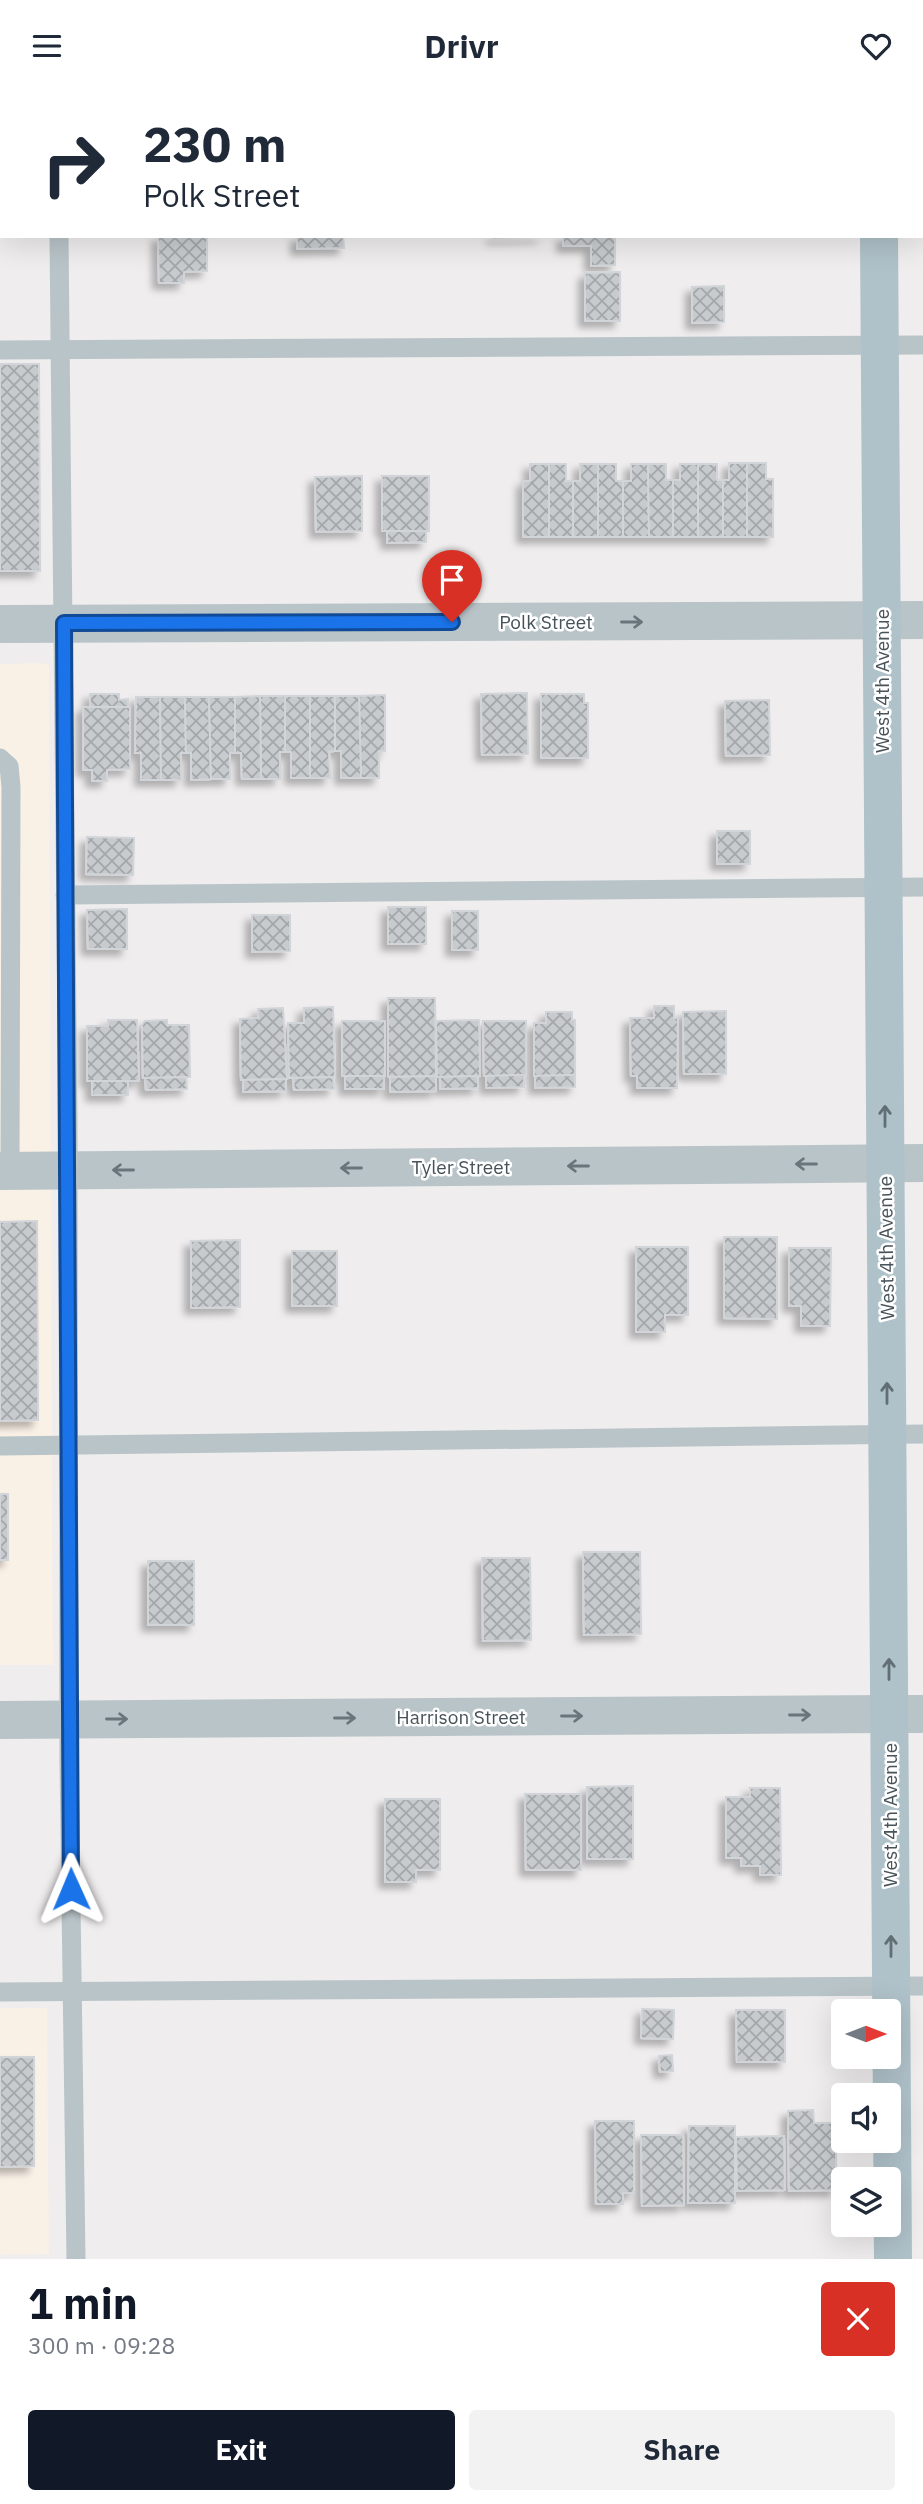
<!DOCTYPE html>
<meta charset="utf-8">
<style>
:root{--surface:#fff;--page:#f2f2f3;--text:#1f2937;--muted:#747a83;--accent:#111827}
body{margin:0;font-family:"IBM Plex Sans",sans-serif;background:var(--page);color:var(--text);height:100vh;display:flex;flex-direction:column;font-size:26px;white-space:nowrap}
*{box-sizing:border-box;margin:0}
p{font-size:23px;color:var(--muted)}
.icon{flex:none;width:38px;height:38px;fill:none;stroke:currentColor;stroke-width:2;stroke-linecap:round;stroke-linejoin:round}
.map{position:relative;height:2168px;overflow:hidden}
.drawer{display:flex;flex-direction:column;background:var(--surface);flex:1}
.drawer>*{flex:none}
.hud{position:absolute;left:0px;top:0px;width:924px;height:147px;box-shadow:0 7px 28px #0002;background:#fff;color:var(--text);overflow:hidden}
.needle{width:46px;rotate:90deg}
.fabs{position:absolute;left:831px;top:1908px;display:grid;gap:14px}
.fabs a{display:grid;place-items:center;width:70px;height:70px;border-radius:7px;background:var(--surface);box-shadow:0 7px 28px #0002;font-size:35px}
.pin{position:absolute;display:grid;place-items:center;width:60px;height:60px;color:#fff;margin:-72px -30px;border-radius:50% 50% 50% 0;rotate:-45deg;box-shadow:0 0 7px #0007}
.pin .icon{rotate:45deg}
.me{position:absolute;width:77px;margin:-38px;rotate:359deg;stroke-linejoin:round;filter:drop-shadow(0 0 5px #0008)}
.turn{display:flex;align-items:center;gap:24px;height:147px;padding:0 28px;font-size:32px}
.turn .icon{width:91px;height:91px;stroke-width:2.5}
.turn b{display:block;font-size:49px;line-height:60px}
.round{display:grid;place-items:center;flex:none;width:74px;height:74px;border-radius:7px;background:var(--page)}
.head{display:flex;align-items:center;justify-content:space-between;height:119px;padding:0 28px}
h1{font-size:42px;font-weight:700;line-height:52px;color:var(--accent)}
.primary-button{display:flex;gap:14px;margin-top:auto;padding:14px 28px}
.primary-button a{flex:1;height:80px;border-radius:7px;background:var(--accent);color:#fff;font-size:28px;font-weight:700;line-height:80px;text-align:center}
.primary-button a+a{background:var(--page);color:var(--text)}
header{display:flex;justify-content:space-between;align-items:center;height:91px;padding:0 28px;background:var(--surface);font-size:32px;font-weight:700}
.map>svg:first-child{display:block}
.commercial{fill:#f9f0e6}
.building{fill:url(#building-cross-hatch);stroke:#d1d4d8;stroke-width:2;filter:url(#shadow)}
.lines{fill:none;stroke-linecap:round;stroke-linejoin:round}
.service{stroke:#b9c4c8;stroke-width:19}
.minor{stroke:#b9c4c8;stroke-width:38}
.tertiary{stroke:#b9c4c8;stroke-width:38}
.primary{stroke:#afc1c9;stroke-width:38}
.oneway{stroke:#69757a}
.oneway2{stroke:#616e74}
.route-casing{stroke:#114b97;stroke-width:18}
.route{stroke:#1a73e8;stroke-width:12}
.labels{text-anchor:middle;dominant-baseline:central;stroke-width:5;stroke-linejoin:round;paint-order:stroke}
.street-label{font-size:19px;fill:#475358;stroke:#fff}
</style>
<header><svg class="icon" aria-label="menu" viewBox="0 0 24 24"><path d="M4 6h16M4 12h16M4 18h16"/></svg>Drivr<svg class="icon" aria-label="heart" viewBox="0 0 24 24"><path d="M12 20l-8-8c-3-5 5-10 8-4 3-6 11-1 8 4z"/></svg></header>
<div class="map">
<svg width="923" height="2168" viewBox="0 0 923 2168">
<defs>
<pattern id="building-cross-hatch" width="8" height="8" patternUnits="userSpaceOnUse" patternTransform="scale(1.75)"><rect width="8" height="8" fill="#c7cbce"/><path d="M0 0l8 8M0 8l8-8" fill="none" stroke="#a3a7aa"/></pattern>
<filter id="shadow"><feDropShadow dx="-6" dy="6" stdDeviation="3.5" flood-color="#0004"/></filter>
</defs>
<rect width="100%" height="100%" fill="#efeded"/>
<g class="commercial">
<path d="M38,572L49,574L53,1574H0V573Z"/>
<path d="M0,1917H47L49,2163L0,2164Z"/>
</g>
<g class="building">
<path d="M1,30L2,100H0V44Z"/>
<path d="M158,145H207V180L184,181V192H159Z"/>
<path d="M297,145H343L344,157L297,158Z"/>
<path d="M493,145H542V146L493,147Z"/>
<path d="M563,145H615V174L591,175V155H563Z"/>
<path d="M620,181V230H585V182Z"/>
<path d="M724,195V231L692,232V196Z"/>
<path d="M0,273H39L40,480H0Z"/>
<path d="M729,372H747V446H723V389H729Z"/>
<path d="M747,372H766V388H773V446H747Z"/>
<path d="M530,373H549V446H523V390H530Z"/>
<path d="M549,373H566V390H573V446H549Z"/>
<path d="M580,373H598V446H573V390H580Z"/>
<path d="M598,373H616V390H623V446H598Z"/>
<path d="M631,373H648L649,446H623V390H631Z"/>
<path d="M648,373H666V389H673V446H649Z"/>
<path d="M680,373H698V446H673V389H680Z"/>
<path d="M698,373H717V389H723V446H698Z"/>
<path d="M362,385V440L316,441L315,386Z"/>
<rect x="382" y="385" width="47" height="55"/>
<path d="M387,440H426V451L387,452Z"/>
<path d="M527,602L528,663L482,664L481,603Z"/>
<path d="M90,603H119V609L128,608V616H90Z"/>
<path d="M541,603H584V612H588V667H541Z"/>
<path d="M385,604V660H379V687H361L359,605Z"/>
<path d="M260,605H285V661H280V688H261Z"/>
<path d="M260,605L261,688H242L241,662H235V606Z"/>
<path d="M285,605H310V687H291V661H285Z"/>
<path d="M310,605H335V660L329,661L330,687H310Z"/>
<path d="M335,605H359L361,687H341V660H335Z"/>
<path d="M136,606H160L161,689H141V662H135Z"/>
<path d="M160,606H185L186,662H181V689H161Z"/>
<path d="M185,606H209L211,688L191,689V662H186Z"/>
<path d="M209,606H235V662H230V688H211Z"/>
<path d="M769,609L770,664L726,665L725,610Z"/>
<path d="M83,616H130V678L107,679V690H92V679H83Z"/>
<rect x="717" y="740" width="33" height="33"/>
<path d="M87,746L134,747L133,784L86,783Z"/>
<rect x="388" y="816" width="38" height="37"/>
<path d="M127,818V858H88L87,819Z"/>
<rect x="452" y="820" width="26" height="39"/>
<path d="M252,824H290V860L252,861Z"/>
<path d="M388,907H435L436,985L388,986Z"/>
<path d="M654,915H674V927H678L677,997H637V985H631L630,927H654Z"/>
<path d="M333,916L335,986L289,987L288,932H304V917Z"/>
<path d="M283,917L287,988L241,989L240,928L258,927V918Z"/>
<path d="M726,920V983H684L683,921Z"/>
<path d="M546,921H572V929H575V984L534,985V932H546Z"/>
<path d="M108,929H137L139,990H87V935H108Z"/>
<path d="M167,929V934H189L190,986L143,987L142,934L145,930Z"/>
<path d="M479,929L480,985L437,986L436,930Z"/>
<rect x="342" y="930" width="43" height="55"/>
<path d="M483,930H526V984L484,985Z"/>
<path d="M524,984V996L486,997V985Z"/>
<path d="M575,984V996L535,997V985Z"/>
<rect x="345" y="985" width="39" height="13"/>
<path d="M436,985V1000L390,1001V986Z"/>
<path d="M478,985V997L440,998V986Z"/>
<path d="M186,986L187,998L146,999L145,987Z"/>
<path d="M333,986L334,998L294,999L293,987Z"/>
<path d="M286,988V1000L243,1001V989Z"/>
<rect x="92" y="990" width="36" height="14"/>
<path d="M37,1130L38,1329L0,1330V1131Z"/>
<path d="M724,1146H777V1228L724,1227Z"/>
<path d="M240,1149V1216L191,1217V1150Z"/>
<path d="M636,1156H688V1224H665V1241H636Z"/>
<path d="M789,1157H831L830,1235H801V1215H789Z"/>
<rect x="292" y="1160" width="45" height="55"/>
<rect x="0" y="1403" width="8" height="66"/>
<path d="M583,1461H640L641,1543L584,1544Z"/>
<path d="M482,1467H530L531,1549L483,1550Z"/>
<rect x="148" y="1470" width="46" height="64"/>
<path d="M633,1695V1768H587V1696Z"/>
<path d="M750,1697H780L781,1784H760V1775H741V1767H726V1706H750Z"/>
<path d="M525,1703H581V1779H526Z"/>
<path d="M385,1708H440V1779H416V1791H385Z"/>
<path d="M642,1918L674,1919L673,1948L641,1947Z"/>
<path d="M736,1919H785V1971H737Z"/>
<path d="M672,1964L673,1980L660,1981L659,1965Z"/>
<path d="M0,1966H34V2075L0,2076Z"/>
<path d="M813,2019L814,2032H836V2099L789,2100L788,2020Z"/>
<path d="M595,2030H634V2102H623V2113H596Z"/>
<path d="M689,2035H735V2112H688Z"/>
<path d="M641,2044H683L684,2114L642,2115Z"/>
<path d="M784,2045L785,2099L737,2100L736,2046Z"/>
</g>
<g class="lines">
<g class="service">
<path d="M58,0V2"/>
<path d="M59,145L68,1032L69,1671L76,2168"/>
<path d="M0,259L923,254"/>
<path d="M0,667L9,675L11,696L10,1080"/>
<path d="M65,804L923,796"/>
<path d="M0,1355L923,1343"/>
<path d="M0,1901L923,1895"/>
</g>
<g class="minor">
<path d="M0,533L923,529"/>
<path d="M0,1080L923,1072"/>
<path d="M889,1623H923"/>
</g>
<path class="tertiary" d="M0,1629L889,1623"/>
<g class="primary">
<path d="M878,0V2"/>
<path d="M879,145L893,2168"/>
</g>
</g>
<defs><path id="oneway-shaft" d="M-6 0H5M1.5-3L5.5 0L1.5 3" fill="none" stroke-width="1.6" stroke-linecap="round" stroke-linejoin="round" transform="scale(1.75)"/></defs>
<g class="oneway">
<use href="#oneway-shaft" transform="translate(632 531)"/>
<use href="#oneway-shaft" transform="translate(806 1073) rotate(180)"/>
<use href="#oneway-shaft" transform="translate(578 1075) rotate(180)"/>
<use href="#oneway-shaft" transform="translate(351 1077) rotate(180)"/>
<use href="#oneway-shaft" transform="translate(123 1079) rotate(180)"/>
<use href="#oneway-shaft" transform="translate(800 1624)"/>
<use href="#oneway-shaft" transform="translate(572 1625)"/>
<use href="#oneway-shaft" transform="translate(345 1627)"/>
<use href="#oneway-shaft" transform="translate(117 1628)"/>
</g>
<g class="oneway2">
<use href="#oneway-shaft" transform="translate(885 1025) rotate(-90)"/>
<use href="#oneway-shaft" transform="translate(887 1302) rotate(-90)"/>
<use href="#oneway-shaft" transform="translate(889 1578) rotate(-90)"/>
<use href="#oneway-shaft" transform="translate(891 1855) rotate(-90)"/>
</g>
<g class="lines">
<defs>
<path id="route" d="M71,1798L64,532L452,531"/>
</defs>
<use href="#route" class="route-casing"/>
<use href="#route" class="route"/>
</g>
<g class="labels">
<g class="street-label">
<text x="546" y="531">Polk Street</text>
<text transform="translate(882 590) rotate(-90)">West 4th Avenue</text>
<text x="461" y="1076">Tyler Street</text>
<text transform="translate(886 1157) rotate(-91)">West 4th Avenue</text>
<text x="461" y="1626">Harrison Street</text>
<text transform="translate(890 1724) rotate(-90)">West 4th Avenue</text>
</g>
</g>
</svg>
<div class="fabs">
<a><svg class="needle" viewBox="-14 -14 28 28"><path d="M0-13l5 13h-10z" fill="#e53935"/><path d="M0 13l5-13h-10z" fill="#747a83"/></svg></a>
<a><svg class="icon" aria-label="sound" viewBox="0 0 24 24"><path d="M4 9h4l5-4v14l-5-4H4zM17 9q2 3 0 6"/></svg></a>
<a><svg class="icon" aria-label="layers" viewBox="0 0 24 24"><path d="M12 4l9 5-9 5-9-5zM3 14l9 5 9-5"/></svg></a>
</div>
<div class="pin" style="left:452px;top:531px;background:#d93025"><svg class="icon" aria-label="arrive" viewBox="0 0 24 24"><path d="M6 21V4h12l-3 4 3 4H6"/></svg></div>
<svg class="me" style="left:71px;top:1798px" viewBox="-20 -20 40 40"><path d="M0-17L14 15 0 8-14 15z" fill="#1a73e8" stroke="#fff" stroke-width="4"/></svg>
<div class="hud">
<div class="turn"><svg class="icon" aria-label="right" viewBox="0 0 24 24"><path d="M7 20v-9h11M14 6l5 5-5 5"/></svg><div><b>230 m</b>Polk Street</div></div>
</div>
</div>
<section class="drawer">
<div class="head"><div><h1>1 min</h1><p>300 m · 09:28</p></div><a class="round" style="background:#d93025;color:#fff"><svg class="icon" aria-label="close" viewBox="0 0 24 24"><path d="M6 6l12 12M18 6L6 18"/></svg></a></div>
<div class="primary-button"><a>Exit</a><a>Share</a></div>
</section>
